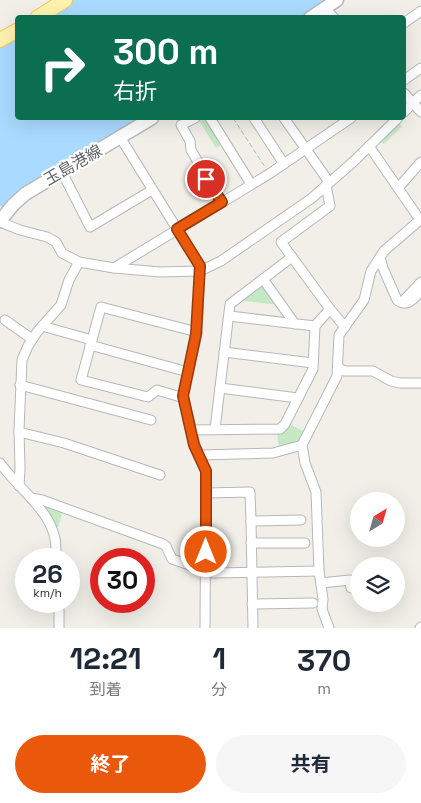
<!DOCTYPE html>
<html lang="ja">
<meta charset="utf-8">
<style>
:root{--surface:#fff;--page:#f6f6f7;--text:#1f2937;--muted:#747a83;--accent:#ea580c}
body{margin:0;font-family:"Space Grotesk","Noto Sans JP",sans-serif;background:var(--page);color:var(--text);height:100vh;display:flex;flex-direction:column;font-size:19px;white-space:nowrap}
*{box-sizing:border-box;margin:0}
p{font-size:16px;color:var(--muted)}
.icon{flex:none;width:28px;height:28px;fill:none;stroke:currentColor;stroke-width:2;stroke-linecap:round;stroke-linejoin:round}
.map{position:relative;height:628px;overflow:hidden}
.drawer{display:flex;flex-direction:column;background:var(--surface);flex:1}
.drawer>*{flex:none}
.top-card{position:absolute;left:15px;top:15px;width:391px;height:105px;border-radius:5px;box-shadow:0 5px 20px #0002;background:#0b6e4f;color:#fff;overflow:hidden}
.needle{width:32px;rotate:37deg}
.tools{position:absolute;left:350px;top:492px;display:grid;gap:10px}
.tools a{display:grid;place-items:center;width:55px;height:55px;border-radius:50%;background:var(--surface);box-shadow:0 5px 20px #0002;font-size:25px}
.speed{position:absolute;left:15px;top:548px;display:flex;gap:10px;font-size:25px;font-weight:700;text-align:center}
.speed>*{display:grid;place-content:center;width:65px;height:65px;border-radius:50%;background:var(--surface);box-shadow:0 5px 20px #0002;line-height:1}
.speed small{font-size:12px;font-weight:400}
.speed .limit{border:8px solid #d22;background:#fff;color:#111}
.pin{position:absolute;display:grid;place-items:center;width:42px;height:42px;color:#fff;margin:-21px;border:2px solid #fff;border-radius:50%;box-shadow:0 1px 5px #0007}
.me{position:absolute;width:55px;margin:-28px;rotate:0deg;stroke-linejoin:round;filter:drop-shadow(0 0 4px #0008)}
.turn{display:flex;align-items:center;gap:18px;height:105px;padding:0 15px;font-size:22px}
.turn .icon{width:65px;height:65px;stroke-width:2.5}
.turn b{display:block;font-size:35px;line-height:42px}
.eta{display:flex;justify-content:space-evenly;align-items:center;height:85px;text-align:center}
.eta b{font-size:30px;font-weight:700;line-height:35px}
.cta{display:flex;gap:10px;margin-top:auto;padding:10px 15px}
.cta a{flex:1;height:58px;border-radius:30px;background:var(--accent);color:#fff;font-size:20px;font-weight:700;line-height:58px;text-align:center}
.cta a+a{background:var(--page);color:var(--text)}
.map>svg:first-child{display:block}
.green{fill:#c5e8c5}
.water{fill:#aadaff}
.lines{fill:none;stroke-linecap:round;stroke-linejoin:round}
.street-casing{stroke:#b5b8bc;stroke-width:11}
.secondary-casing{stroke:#b6babf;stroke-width:15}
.primary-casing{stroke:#f2c960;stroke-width:16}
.path{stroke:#9cc7a9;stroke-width:1;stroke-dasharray:5 2.5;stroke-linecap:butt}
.street{stroke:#fff;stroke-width:9}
.secondary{stroke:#fff;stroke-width:12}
.primary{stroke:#fff2af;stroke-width:14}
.route-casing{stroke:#983908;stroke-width:12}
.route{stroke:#ea580c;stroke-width:9}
.labels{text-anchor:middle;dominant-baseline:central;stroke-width:4.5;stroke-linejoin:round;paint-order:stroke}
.street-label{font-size:16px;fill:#5f6368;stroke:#fff}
</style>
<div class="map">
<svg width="421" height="628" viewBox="0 0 421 628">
<rect width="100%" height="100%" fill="#f1efe8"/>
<g class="green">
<path d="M200,118H205L222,144L216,148L198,119Z"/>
<path d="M396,121L402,126L384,144L379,139Z"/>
<path d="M261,284L264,285L279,305L239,300Z"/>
<path d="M289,424L305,432L300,444L279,449L277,432Z"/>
<path d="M43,504L63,511L58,527L55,526Z"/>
</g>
<g class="water">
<path d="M73,0H329L301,17L45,18Z"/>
<path d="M17,35L18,118H142L5,208L0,206V46Z"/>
</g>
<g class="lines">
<defs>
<g id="street">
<path d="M325,8L334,18"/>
<path d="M404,23L421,11"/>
<path d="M404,80L421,68"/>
<path d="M404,93L421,112"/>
<path d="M404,112L421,95"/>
<path d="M195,118L181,125L190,141L191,150L198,162L199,167L222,202"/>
<path d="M210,118L251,184"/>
<path d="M254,118L284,164"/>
<path d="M284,118L329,182"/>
<path d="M120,137L200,266L197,334L183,395L195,445L206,471L205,628"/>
<path d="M62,172L90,227L152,190"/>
<path d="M398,188L421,162"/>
<path d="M0,222L20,230L47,237L56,242L62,253L79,262L114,268L160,272L200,271L221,261L312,198L353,162L398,118"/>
<path d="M380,257L383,268L397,300C408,308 413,299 421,291"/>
<path d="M114,268L269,174L351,118"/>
<path d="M263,279L295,324"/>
<path d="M404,300L421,282"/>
<path d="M330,309L345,327"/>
<path d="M229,316L315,326"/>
<path d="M5,320L32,339"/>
<path d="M42,326L92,340"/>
<path d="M90,345L188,372"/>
<path d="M224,352L313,363"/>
<path d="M338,367L344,371H373L391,381L400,383H421"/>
<path d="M20,385L151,420"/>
<path d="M220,388L298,398"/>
<path d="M184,398L157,390L148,397L81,380L101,307L197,332"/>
<path d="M215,429L230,304L292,257"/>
<path d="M191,430L280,429L285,424L313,369L315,326L330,309L281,242L330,206L326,185"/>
<path d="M19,432L64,443L160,475"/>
<path d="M200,455L273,453L302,445"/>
<path d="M0,463C21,493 63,517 55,559"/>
<path d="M19,486L20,468L19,430L22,360L28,346L37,332L61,305L69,280L79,262"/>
<path d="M206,493L250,492L251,521L301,520"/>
<path d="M31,498L42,500L163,544L166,546L172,559L213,573L319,571"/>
<path d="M251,521L253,628"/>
<path d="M251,543H305"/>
<path d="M321,583L350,580L351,588"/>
<path d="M252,604L313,603"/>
<path d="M59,628V601"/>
<path d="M329,628L322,609L323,599L319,571L316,492L305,463L302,445L337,376L339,335L364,300L371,271L384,251L420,220L369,146"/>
<path d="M420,628L421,627"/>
</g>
<g id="secondary">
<path d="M310,18L337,0"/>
<path d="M0,221L13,205L25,194L152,118"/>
</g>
<g id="primary">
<path d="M37,18L65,0"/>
<path d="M0,40L18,30"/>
</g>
</defs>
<use href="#street" class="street-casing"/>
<use href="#secondary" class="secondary-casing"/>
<use href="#primary" class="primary-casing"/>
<path class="path" d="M233,118L265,167"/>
<use href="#street" class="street"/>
<use href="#secondary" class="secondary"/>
<use href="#primary" class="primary"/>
</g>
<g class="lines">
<defs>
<path id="route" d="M206,552V471L194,445L183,396L196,334L200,266L177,229L222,202L206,179"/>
</defs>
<use href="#route" class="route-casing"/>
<use href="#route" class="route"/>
</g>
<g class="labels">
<g class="street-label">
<text transform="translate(73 165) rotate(-30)">玉島港線</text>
</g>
</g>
</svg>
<div class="tools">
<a><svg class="needle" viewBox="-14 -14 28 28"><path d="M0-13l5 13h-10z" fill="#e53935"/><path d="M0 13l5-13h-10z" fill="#747a83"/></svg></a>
<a><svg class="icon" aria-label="layers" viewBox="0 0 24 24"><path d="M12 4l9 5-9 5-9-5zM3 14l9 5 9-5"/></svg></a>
</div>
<div class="speed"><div>26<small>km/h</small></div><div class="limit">30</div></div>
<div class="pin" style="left:206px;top:179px;background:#d93025"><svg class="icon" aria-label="arrive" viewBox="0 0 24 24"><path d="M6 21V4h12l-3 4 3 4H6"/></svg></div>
<svg class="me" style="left:206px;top:552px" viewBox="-20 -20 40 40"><circle r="17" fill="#ea580c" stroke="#fff" stroke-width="3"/><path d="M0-11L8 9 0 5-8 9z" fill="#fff"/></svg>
<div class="top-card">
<div class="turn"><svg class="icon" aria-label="right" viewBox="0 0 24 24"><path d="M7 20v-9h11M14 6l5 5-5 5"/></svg><div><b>300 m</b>右折</div></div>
</div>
</div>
<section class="drawer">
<div class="eta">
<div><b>12:21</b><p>到着</p></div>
<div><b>1</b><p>分</p></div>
<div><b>370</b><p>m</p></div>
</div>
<div class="cta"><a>終了</a><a>共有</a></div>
</section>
